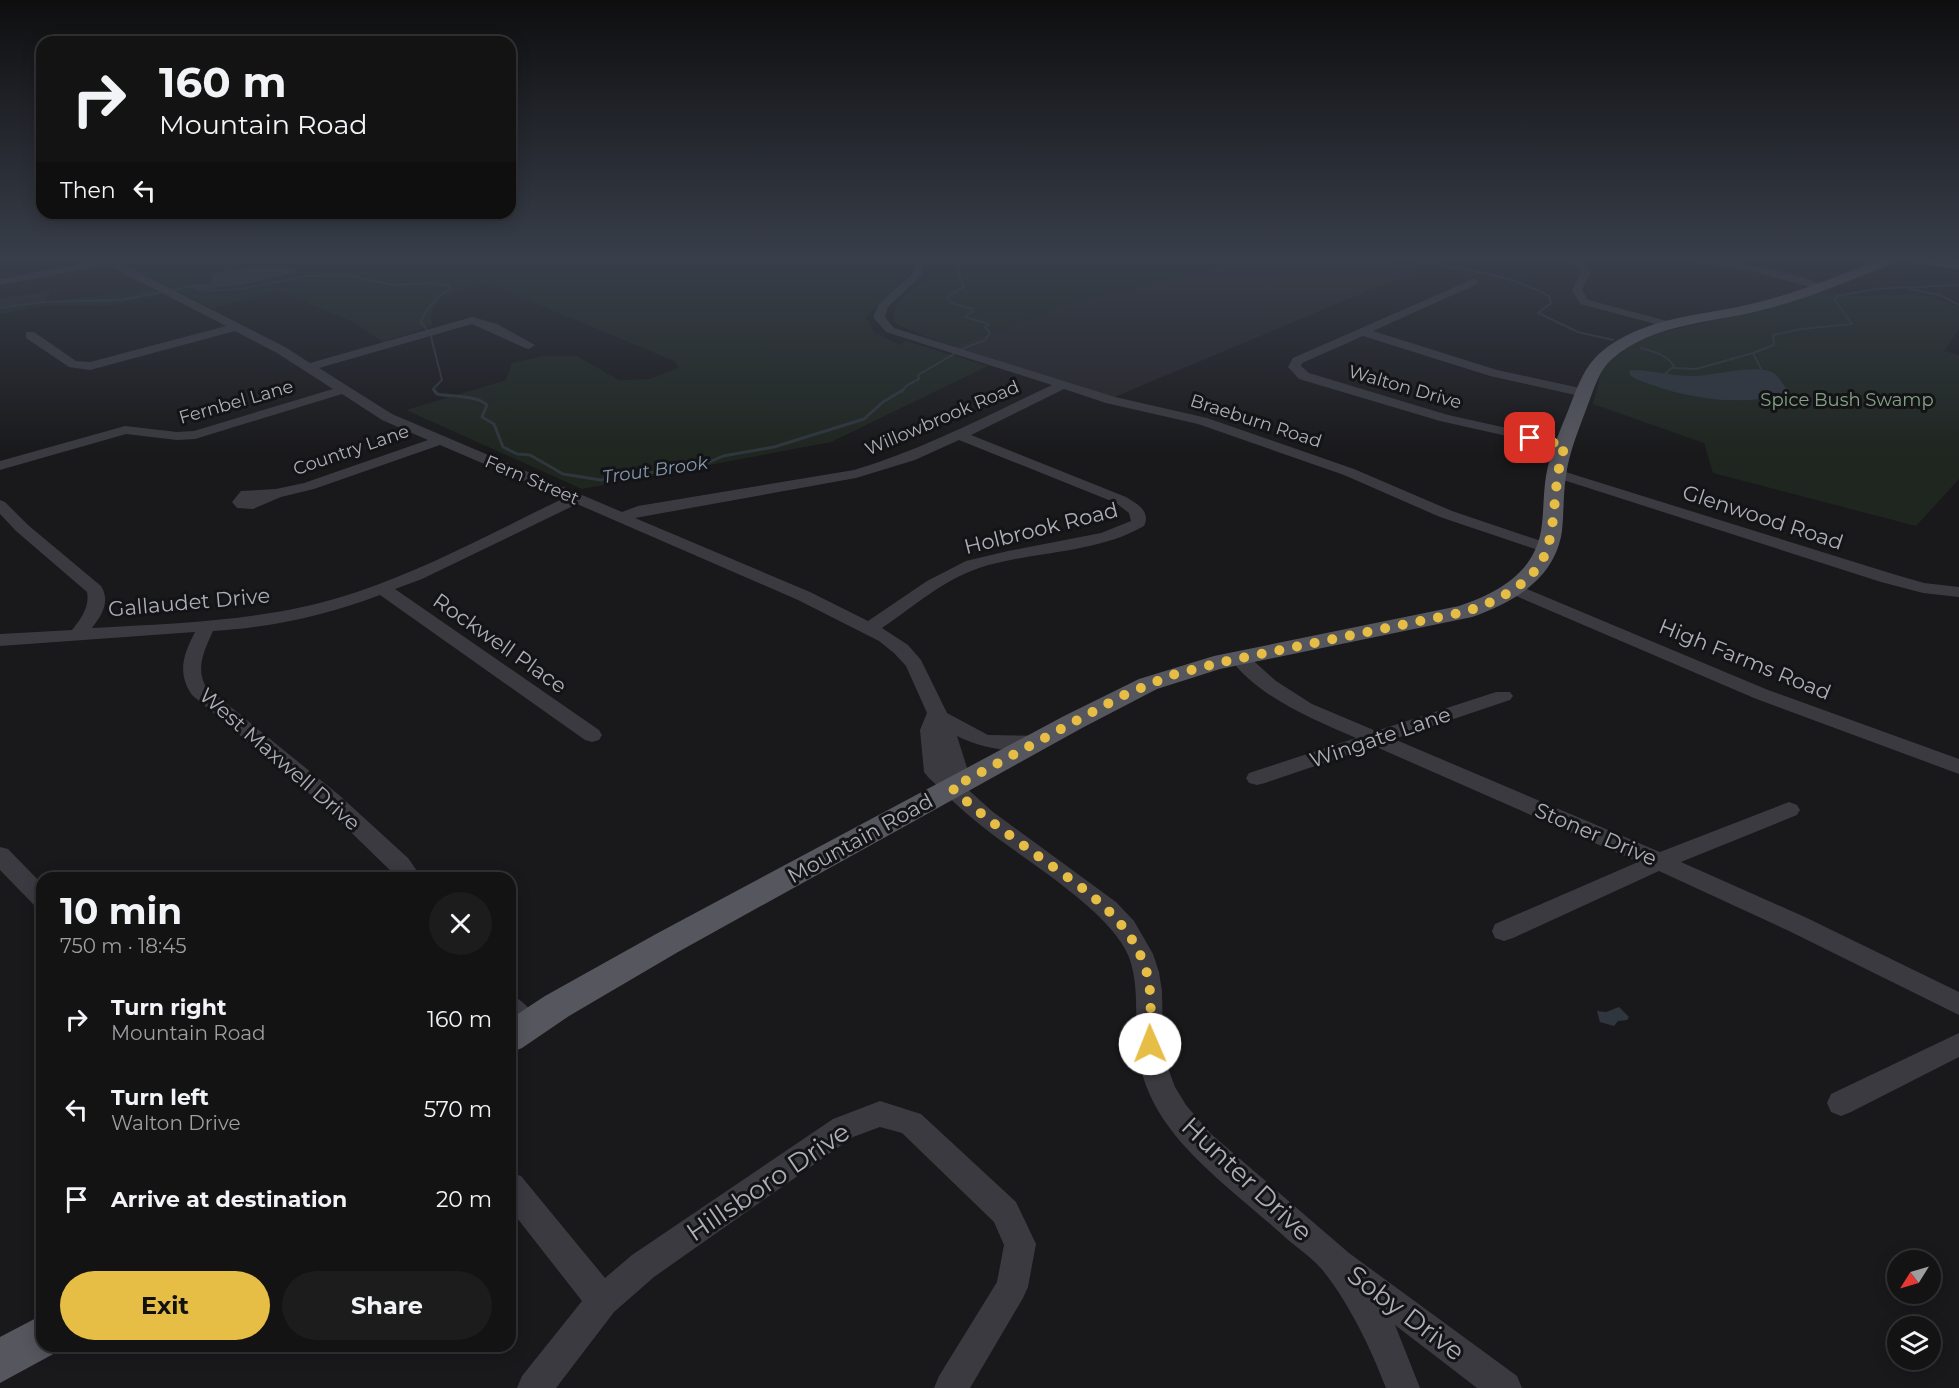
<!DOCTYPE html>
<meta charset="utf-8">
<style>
:root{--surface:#131314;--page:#1c1c1d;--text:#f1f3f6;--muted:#9d9ea0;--line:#323234;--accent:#e7be45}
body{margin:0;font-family:Montserrat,sans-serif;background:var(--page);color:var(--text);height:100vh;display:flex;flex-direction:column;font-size:22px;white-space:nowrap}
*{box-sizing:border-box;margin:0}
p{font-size:20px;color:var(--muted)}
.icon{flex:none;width:33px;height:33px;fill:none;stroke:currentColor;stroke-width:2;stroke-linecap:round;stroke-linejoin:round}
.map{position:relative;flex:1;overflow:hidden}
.drawer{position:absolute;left:36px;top:872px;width:480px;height:480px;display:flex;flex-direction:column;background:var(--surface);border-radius:18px;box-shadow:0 3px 15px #0003,0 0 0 2px var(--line)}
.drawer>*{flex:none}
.guide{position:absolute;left:36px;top:36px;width:480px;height:183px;border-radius:18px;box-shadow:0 3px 15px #0003,0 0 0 2px var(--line);background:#131314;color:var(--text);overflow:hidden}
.needle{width:39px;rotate:233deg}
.tools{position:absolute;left:1887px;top:1250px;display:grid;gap:12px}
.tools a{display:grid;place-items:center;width:54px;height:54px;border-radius:50%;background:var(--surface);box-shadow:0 3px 15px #0003,0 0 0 2px var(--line);font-size:30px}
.pin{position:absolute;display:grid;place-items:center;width:51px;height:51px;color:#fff;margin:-26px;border-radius:12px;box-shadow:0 3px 9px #0006}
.me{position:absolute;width:66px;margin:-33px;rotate:359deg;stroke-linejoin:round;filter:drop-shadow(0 0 4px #0008)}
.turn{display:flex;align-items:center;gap:21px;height:126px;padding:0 24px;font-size:27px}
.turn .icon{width:78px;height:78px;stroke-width:2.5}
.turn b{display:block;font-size:42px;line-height:51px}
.then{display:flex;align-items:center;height:57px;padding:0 24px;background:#0003;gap:12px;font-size:22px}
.round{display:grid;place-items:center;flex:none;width:63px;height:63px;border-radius:32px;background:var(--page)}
.headline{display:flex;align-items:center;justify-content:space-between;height:102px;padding:0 24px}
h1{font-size:36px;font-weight:700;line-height:45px}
.action{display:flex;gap:12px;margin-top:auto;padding:12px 24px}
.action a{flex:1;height:69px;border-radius:36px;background:var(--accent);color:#111;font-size:24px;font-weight:700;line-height:69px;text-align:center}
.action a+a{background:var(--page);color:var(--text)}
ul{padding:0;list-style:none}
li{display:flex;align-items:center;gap:18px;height:90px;padding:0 24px}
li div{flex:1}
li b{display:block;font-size:22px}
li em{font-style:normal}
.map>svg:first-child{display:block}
.built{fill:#252528}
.green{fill:#1f2620}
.water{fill:#2f363e}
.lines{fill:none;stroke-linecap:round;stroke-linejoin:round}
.stream-far1{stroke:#2f363e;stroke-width:2}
.stream{stroke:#2f363e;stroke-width:3}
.river{fill:#2f363e;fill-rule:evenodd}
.minor{fill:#3a3a40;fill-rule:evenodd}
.major{fill:#56575e;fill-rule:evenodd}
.route{stroke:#e7be45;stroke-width:10;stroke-dasharray:0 18}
.labels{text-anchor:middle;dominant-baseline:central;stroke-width:6;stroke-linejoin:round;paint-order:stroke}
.far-street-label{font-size:18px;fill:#acafba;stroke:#141416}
.far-park-label{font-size:18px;fill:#84a389;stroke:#141416}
.far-water-label{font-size:18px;font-style:italic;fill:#869ab2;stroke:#141416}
.street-label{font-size:21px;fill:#acafba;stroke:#141416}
.near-street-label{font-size:26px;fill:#acafba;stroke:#141416}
</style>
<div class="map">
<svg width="1959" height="1388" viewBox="0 0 1959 1388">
<rect width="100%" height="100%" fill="#19191b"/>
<g class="built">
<path d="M1251,260H1380L1422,268L1112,398L952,347L1068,303Z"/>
<path d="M51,292L44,302L0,308V298Z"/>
</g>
<g class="green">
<path d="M111,260H905L910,265L909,275L866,317L874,332L899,345L906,341L988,366L831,442L582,489L406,410L506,380L512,363L544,356H577L619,380L650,379L679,367L674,361L487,283L440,297L431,313L432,326L382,342L355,323L279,291L212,308Z"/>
<path d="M922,260H1251L1068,303L952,347L907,329L894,322C889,298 920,290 929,271Z"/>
<path d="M154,289L160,295L105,306L50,305L0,314V308Z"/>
<path d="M1818,292L1863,296L1918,293L1959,307V329L1944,351L1959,355V479L1916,526L1713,473L1704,443L1593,404L1603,366L1634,343L1659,333L1766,308Z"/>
</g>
<g class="water">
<path d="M262,266L300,269L295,273L238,286L203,288L212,282L211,275L215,273Z"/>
<path d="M1635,370C1654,371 1672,376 1692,376C1715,376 1751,364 1772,372C1778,375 1783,384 1787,390L1786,394L1781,396C1731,406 1683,398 1636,379L1630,375L1629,371Z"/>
<path d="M1619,1007L1629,1017L1627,1020L1618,1021L1614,1026L1600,1022L1597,1011L1606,1012Z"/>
</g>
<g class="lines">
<g class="stream-far1">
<path d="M959,260L958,273L964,287L949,295L948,299L952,303L972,309L973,311L965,317L989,324L985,327L990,333L985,340L962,349"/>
<path d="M1416,260C1461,270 1508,273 1549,296L1551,303L1538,313L1578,332L1613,340"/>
<path d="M1909,289L1940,295L1959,305"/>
<path d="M0,308L43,302L120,300L189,287H198L202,291L240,289L308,276L345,275L393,285L434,283L449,286L450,289C436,297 427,307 421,322L426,329"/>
<path d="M430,333L442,380L433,389L435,392"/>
<path d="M1641,348C1654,352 1666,354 1674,366L1665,374L1666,379"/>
<path d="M1673,368L1696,369L1753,353"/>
<path d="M1764,375L1753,353L1774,345L1773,335L1801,329L1852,324L1834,299L1837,296L1876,289L1959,285"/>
<path d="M902,392L906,386L919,379L918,375L954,354"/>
</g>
<path class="stream" d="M434,390L437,394C451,397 477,395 487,405L482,417L494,424L503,447L517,454L530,455L563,474L601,480L703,465L723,456L774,447L864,419L883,402L903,390"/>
<path class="river" d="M205,283L212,287L210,290L198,291L191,287L193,284Z"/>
<g class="minor">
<path d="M100,260H114L285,347L310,363L472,317L497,324L535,345L529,349L525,348L472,324L319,368L392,414L622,512L638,506L854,470C924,449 986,416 1052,385L886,332L873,317L879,304L913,273V266L908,260H918L923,265V274L888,307L885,317L894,328L1115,397L1207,418L1354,469L1452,511L1553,545L1555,548L1553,551H1541L1440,517L1344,475L1198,424L1106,403L1064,389L971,435L1126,497C1138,504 1151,512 1144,526C1096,554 1031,551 979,568C943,580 913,607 882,628L908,645L921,660L947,713L988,735L1046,736L1049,741L1046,746C1016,754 985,750 957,736L968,771L963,785L993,812L1116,902L1134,921L1153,954L1159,972L1162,991L1163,1044L1168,1068L1175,1087L1186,1105L1211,1134L1349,1253L1517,1376L1522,1388H1477L1395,1325L1420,1388H1386C1371,1349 1350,1305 1324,1272C1315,1260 1299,1249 1287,1239C1249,1204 1195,1165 1166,1123C1150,1100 1138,1071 1137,1043C1135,1014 1139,985 1129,957C1110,909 1019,857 978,823C960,809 944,792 928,777L924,772L920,730L927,713L906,666L894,653L879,641L798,600L577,504L422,579L395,589L599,730L602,735L599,740L592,742L585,740L380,595C328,615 269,628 213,631C205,649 195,668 206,687L339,795L408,858L422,878H398L323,805L192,695C177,673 183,655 195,632L0,646V634L72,630C81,619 90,607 87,592L16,531L0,514V500L5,502L28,525L101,586C111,602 101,616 92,628C181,623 271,621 357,592C428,568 496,531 564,498L440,445L314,489L281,497L253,509L237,508L232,502L241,491L276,489L304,483L428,440L382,420L342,394L195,439L177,440L126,434L0,470V461L125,426L177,432L194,431L333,389L277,353L235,331L90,370L69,367L26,338V332H34L76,361L90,362L226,326L108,265L0,285V279ZM959,440L1116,503L1129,513L1131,521L1101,533L1008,551L966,561L927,581L868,621L810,592L635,518L856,478L915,460Z"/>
<path d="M1566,260H1577L1591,271L1582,290L1588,300L1675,323L1677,325L1671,328L1580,304L1572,290L1581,272Z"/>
<path d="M1696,260C1718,258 1806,273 1822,286L1817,289L1751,271L1701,263Z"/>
<path d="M1473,279L1477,280V284L1373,331L1497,370L1589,390L1591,393L1589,396L1584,397L1490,376L1363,336L1302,363L1301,366L1309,373L1448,415L1570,442L1572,445L1570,448L1565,449L1440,421L1299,379L1288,367L1293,358Z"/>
<path d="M1556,469L1893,574L1924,583L1959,587V597L1923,593L1881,582L1551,476L1549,473Z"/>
<path d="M1515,584L1768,690L1959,759V774L1754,698L1509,593L1506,589L1509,585Z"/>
<path d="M1239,652L1246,654L1276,681L1312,704L1376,731L1496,692H1510L1513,696L1510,700L1394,739L1660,852L1781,805L1789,802L1797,805L1800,810L1797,815L1681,862L1807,918L1959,992V1015L1789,931L1659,871L1513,938L1504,941L1495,938L1492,931L1495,924L1638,862L1374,746L1265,783L1257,785L1249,783L1246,778L1249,773L1356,738C1314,720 1256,696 1230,658L1232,654Z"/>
<path d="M0,847L8,849L42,884V908L34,905L0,870Z"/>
<path d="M510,995C524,1000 534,1013 540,1026L536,1034C506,1044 510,1015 510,995Z"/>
<path d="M1959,1033V1057L1851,1112L1841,1116L1831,1112L1827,1103L1831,1094Z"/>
<path d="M880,1101L921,1114L1016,1202L1036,1244L1028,1287L1023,1298L970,1388H934L939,1376L997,1282L1004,1245L994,1222L902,1133L880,1127L853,1137L654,1277L614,1312L556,1388H517L522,1376L582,1301L510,1209V1172L521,1176L605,1278L632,1255L833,1119Z"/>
</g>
<g class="major">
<path d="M1879,260H1897L1895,263C1852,279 1810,298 1766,309C1715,323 1655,322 1612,359C1598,371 1594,390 1587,407C1579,429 1569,452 1566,476C1563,494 1564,513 1562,531C1555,579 1514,602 1472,617L1220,669L1157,689L1082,728L678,952L569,1016L522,1048L510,1053V1019L545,996L656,934L1064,716L1139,679L1214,656L1459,606C1497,593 1533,574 1541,531C1544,513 1543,494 1546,476C1550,451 1562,427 1571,403C1578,385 1585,366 1600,353C1644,315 1706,316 1759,302C1800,292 1839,275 1879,260Z"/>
<path d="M1915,260L1959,261V269L1922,264Z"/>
<path d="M42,1315V1346H60L57,1352L0,1383V1337Z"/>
</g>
</g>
<linearGradient id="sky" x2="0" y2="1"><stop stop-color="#0e0e0f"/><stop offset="0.57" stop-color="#383e4a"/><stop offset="1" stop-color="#383e4a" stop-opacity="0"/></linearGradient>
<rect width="1959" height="454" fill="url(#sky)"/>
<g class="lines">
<path class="route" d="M1150,1044C1150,1020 1153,993 1146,970C1130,918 1084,889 1042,859C1011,836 979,814 952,788L1122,696L1172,675L1227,661L1464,612C1497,602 1538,582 1548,546C1557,512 1553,480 1565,445L1530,438"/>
</g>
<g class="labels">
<g class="far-street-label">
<text transform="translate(1405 387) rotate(16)">Walton Drive</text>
<text transform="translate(236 402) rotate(-16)">Fernbel Lane</text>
<text transform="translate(942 418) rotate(-23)">Willowbrook Road</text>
<text transform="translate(1256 421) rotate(18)">Braeburn Road</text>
<text transform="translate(351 450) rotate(-19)">Country Lane</text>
<text transform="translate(532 480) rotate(23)">Fern Street</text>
</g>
<g class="far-park-label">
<text x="1847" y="400">Spice Bush Swamp</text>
</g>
<g class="far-water-label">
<text transform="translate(655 470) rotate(-8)">Trout Brook</text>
</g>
<g class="street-label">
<text transform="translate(1763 517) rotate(18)">Glenwood Road</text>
<text transform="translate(1041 528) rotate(-14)">Holbrook Road</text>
<text transform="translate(189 602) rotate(-5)">Gallaudet Drive</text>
<text transform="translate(500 643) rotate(35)">Rockwell Place</text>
<text transform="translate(1745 659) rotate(22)">High Farms Road</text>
<text transform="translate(1380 737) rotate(-19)">Wingate Lane</text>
<text transform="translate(280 759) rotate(41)">West Maxwell Drive</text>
<text transform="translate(1596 834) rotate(23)">Stoner Drive</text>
<text transform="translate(860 838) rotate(-29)">Mountain Road</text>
</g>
<g class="near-street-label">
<text transform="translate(1247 1179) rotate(43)">Hunter Drive</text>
<text transform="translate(768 1182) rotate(-34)">Hillsboro Drive</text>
<text transform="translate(1406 1313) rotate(37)">Soby Drive</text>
</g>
</g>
</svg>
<div class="tools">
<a><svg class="needle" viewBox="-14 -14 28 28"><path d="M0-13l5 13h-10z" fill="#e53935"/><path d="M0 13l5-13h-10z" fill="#9d9ea0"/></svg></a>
<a><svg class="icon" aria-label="layers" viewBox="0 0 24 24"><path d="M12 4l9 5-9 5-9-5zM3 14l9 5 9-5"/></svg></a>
</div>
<div class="pin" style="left:1530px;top:438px;background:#d93025"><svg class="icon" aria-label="arrive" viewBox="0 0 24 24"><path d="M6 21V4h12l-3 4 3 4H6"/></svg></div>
<svg class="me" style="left:1150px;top:1044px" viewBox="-20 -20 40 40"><circle r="19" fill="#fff"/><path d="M0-13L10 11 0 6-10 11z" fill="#e7be45"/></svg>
<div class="guide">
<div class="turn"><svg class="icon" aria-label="right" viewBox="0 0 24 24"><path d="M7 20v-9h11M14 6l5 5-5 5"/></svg><div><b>160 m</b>Mountain Road</div></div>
<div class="then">Then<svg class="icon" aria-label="left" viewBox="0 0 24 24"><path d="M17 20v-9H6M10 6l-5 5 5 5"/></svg></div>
</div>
<section class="drawer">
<div class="headline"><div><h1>10 min</h1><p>750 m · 18:45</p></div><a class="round"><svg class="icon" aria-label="close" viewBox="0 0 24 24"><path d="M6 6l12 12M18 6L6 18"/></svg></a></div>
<ul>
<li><svg class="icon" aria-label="right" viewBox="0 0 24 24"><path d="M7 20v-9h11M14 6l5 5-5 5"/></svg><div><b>Turn right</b><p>Mountain Road</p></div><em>160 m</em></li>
<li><svg class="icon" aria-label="left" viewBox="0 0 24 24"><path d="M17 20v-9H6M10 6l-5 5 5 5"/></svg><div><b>Turn left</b><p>Walton Drive</p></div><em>570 m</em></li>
<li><svg class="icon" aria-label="arrive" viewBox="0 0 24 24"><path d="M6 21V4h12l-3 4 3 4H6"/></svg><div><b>Arrive at destination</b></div><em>20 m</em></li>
</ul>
<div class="action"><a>Exit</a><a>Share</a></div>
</section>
</div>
